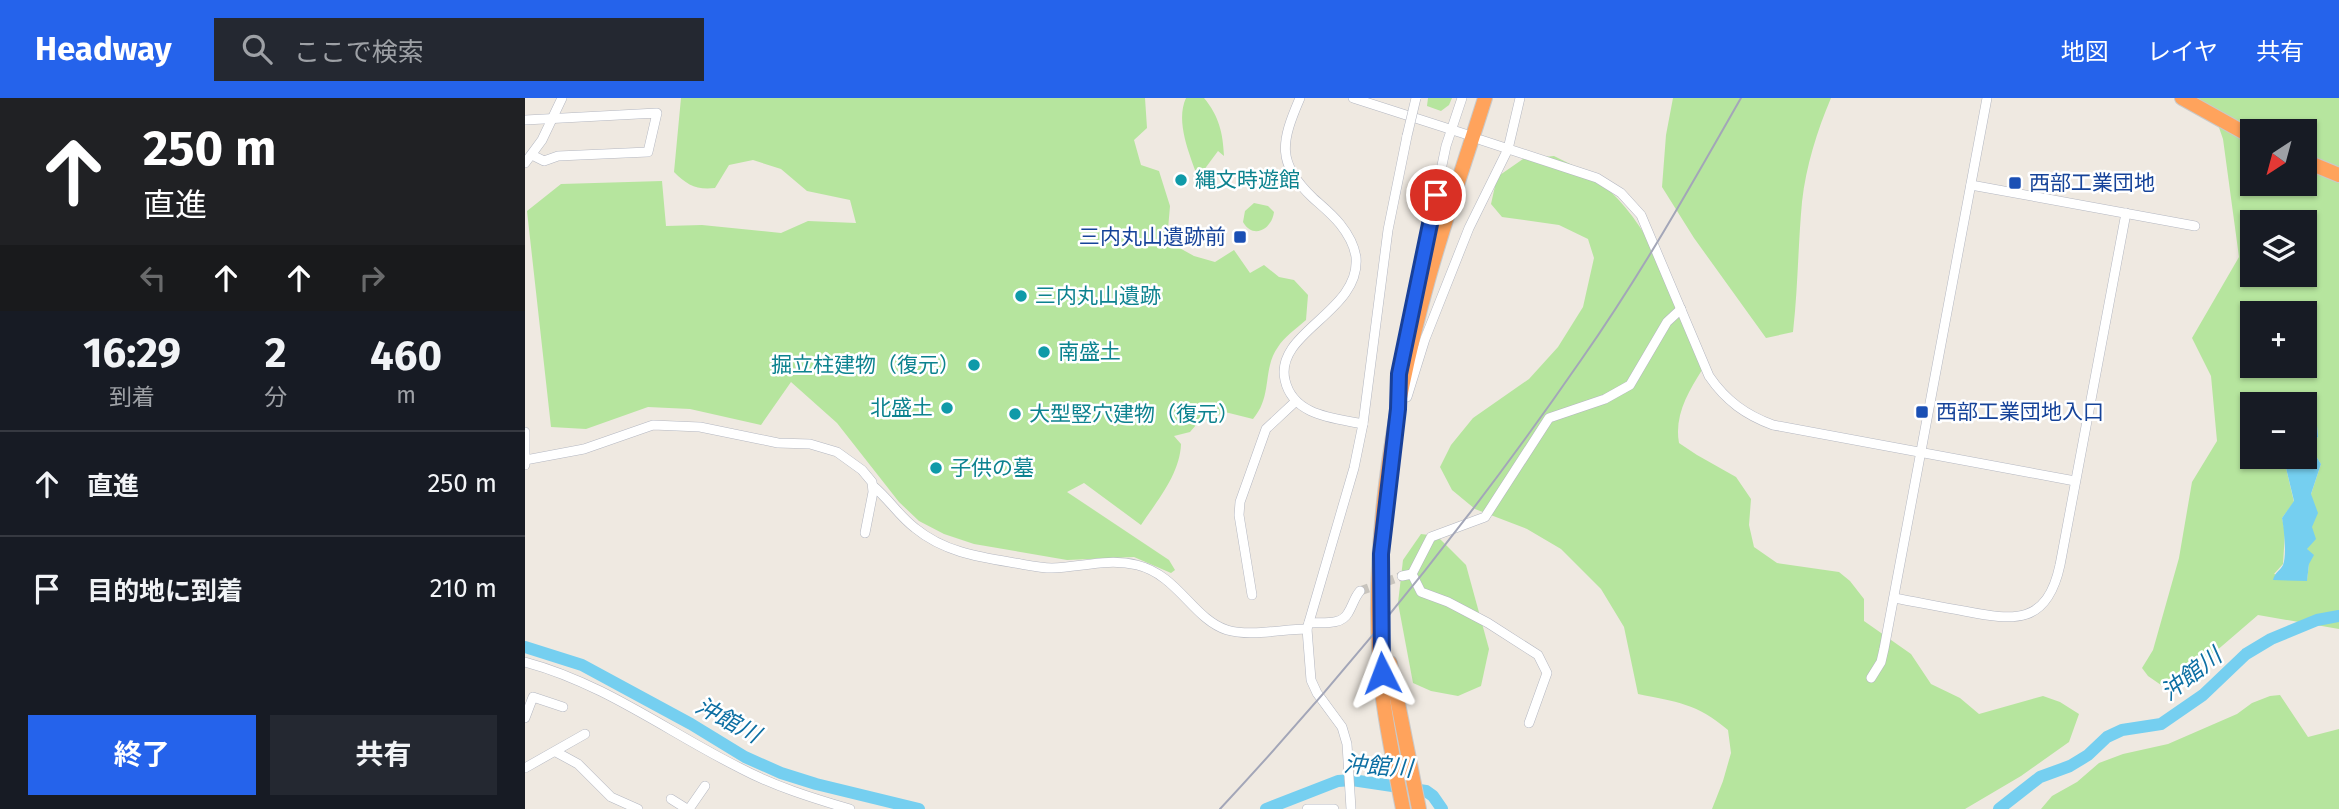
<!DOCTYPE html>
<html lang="ja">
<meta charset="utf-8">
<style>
:root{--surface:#171b24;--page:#242831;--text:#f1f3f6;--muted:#9ea1a6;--line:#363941;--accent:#2563eb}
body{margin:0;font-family:"Fira Sans","Noto Sans JP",sans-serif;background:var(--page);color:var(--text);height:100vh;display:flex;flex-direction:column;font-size:26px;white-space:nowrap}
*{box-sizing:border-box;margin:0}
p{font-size:23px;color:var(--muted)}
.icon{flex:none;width:38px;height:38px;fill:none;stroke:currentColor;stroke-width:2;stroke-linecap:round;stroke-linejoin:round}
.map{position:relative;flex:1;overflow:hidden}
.side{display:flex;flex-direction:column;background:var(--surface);width:525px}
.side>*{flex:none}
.banner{background:#202124;color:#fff;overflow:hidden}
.needle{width:46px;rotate:216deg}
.controls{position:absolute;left:1715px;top:21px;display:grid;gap:14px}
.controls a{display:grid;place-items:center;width:77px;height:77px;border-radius:0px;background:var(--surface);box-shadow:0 2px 5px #0004;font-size:35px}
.pin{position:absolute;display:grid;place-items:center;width:60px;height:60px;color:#fff;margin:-30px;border:4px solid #fff;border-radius:50%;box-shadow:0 2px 7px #0007}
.me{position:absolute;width:77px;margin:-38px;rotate:357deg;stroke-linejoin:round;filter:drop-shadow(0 0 5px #0008)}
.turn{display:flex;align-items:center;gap:24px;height:147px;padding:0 28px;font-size:32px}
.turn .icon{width:91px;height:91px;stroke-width:2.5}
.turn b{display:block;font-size:49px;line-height:60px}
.lanes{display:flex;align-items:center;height:66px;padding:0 28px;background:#0003;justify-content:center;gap:35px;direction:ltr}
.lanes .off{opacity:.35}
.eta{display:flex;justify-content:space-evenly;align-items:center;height:119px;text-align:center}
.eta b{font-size:42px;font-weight:700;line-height:49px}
.button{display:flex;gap:14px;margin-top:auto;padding:14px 28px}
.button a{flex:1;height:80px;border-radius:0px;background:var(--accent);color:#fff;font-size:28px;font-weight:700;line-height:80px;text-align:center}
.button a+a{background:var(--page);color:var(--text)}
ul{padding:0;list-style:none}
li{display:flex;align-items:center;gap:21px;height:105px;padding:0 28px;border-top:2px solid var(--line)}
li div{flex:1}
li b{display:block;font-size:26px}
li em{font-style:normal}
header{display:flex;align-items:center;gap:42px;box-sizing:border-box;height:98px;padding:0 35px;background:var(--accent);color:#fff}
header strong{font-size:33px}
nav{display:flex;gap:38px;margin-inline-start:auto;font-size:24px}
.search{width:490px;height:63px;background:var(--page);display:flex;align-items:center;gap:18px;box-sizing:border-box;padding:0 24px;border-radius:0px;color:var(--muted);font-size:26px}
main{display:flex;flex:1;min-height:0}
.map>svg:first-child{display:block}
.green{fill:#b6e59e;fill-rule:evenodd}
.water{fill:#75cff0}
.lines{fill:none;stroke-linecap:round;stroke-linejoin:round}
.river{stroke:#75cff0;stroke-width:12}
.minor-tunnel{stroke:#c8c4bd;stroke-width:9;stroke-dasharray:9 4.5;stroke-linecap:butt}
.minor-casing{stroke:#b4b7c1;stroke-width:10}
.highway-casing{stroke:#c9c9c9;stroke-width:16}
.minor{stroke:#fff;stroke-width:9}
.highway{stroke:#ffa35c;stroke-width:14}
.rail{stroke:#a3a6b8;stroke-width:2}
.minor-bridge-casing{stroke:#b4b7c1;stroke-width:10;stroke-linecap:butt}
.minor-bridge{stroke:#fff;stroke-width:9}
.route-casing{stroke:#184099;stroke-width:18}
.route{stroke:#2563eb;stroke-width:12}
.culture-dot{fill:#0f9aa8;stroke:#fff;stroke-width:2.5}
.transit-dot{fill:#1a4fb4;stroke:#fff;stroke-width:2.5}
.labels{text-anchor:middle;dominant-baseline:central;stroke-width:5;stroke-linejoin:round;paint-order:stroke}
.culture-label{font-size:21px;fill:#0d838f;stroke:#fff;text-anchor:start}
.transit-label{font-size:21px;fill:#164399;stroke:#fff;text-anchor:start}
.water-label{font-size:23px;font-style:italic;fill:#0d6fa3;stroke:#fff}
</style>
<header>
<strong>Headway</strong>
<div class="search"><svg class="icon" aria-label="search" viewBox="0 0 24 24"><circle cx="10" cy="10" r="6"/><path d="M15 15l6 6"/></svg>ここで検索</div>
<nav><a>地図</a><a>レイヤ</a><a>共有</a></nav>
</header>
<main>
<section class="side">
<div class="banner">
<div class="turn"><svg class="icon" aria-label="ahead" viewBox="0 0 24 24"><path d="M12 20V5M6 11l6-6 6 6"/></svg><div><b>250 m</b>直進</div></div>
<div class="lanes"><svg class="icon off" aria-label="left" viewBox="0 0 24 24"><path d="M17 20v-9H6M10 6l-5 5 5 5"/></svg><svg class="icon" aria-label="ahead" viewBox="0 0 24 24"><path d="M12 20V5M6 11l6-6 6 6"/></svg><svg class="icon" aria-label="ahead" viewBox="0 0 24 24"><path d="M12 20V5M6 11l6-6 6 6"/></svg><svg class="icon off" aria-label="right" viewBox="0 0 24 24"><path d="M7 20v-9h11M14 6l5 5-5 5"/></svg></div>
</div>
<div class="eta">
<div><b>16:29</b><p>到着</p></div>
<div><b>2</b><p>分</p></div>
<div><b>460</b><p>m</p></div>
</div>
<ul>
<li><svg class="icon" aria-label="ahead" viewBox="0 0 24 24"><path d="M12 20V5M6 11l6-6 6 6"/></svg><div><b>直進</b></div><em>250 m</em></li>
<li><svg class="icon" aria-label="arrive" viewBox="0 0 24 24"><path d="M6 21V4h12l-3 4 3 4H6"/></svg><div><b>目的地に到着</b></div><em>210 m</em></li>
</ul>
<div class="button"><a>終了</a><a>共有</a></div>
</section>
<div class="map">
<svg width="1814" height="711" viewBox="0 0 1814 711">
<rect width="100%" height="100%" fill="#efe9e1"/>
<g class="green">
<path d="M156,0H620L622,30L609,42L616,67L634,73L645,108L643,131L651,148L669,158L690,164L709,152L725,175L739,167L754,179L769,182L783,197L781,222C772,230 759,239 753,249C737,271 748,298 728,321L700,314L671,327L665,334L649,338L656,346C655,376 632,403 616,427L559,385L542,394L644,462L650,472L646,475L609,459L542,462L449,446L419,436L394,423L374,404L312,325L266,284L236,327L165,311L123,309L61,331L26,329L2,113L36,86L137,83L141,128L177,127L256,135L283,123L331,125L325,102L282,93L256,71L228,62L204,67L190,90C171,92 162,87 149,74Z"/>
<path d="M661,0H679C694,18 698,35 699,58L693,53L673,80C665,57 650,24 661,0Z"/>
<path d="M903,0H927L924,7L916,13L902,8Z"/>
<path d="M1148,0H1306C1292,33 1281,68 1277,104C1273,147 1273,190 1268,234L1241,240L1169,140L1137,89L1141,37Z"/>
<path d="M1669,0H1814V531L1733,517L1690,554L1636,587L1623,578L1617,570L1628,552L1654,460L1667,384L1692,343L1686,278L1667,240L1714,159L1698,41L1690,18ZM1727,33H1780V86H1727ZM1727,124H1780V177H1727ZM1727,215H1780V268H1727ZM1727,306H1780V321L1792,328L1793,339L1789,342L1792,352L1791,358L1796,366L1786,396L1787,429L1782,451L1784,466L1782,482L1749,476L1758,466L1760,434L1757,420L1769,404L1761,370L1766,359H1727Z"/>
<path d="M1029,58C1045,66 1062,73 1076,85C1132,132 1153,206 1177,272C1163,294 1149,318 1154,345L1172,357L1211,379L1226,401L1224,427L1229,449L1252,465L1314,474L1325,483L1339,501V523L1386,556L1406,586L1435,600L1454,616L1518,598L1535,604L1554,616L1544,644L1496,678L1440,711H1187L1198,683L1206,655L1203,632C1171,605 1152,604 1113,596L1099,529L1076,491L1036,451L1002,431L950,411L927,392L915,369L926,347L948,320L1004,281L1033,249L1058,209L1069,160L1063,141L1034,127L977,119L966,106L972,79L998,61Z"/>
<path d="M729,105L743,108L749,114C747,131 728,142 718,124L720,113Z"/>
<path d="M896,436L912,438L941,467L964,551L956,588L933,598L906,593L888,585L873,505L878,462Z"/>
<path d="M1755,597L1783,639L1814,631V711H1516L1527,698L1552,684L1574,665L1598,656L1643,646L1712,616L1727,605L1745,598Z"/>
</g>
<path class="water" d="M1780,321L1792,327L1793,339L1789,342L1791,358L1796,366L1786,396L1793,415L1787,429L1791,441L1782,451L1789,457L1784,466L1782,483L1748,482C1750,474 1755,473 1758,467C1762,457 1759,431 1757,420L1769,403L1761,370L1766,359H1780Z"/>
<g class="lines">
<g class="river">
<path d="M0,549L57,567L166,626L220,659L256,675L291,686L394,711"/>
<path d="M741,711L813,683L827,682L901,693L908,698L917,711"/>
<path d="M1474,711L1515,679L1545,668L1563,657L1582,639L1597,632L1636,626L1678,597L1721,556L1746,541L1792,522L1814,518"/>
</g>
<path class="minor-tunnel" d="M835,493L877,478"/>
<defs>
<g id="minor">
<path d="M775,0C756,44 751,65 788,100C797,108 807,116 815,126C823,136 829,146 831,159C836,214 749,234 760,282C768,318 809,320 838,326"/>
<path d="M828,0L940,36"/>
<path d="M0,22L132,15L123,54L33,58L19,63L7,57"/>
<path d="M956,42L1072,80L1096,95L1116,117L1184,278C1201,303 1221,317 1248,327L1550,383"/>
<path d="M0,65L17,42L37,0"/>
<path d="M1446,87L1670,128"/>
<path d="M876,264L921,48L937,0"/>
<path d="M882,299L900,241L944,130L983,51L995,0"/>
<path d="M0,334V367"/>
<path d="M0,362L59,351L128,327L175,329L253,345L285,346L312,354L337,372L347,384L348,394L340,435"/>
<path d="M348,388C364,401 374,418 390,430C419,454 454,459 490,465C502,467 515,470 527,470C556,469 583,460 612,467C653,477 668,521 702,532C726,539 757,531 782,531"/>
<path d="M887,476L896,494L923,504L963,525L1013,557L1022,575L1004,625"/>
<path d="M877,478L887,476L906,439L960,419L1024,320L1080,301L1105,287L1142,224L1156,211"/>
<path d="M727,497L714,417L715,404L741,331L771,303"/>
<path d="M1369,500C1392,504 1415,509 1439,513C1490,523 1522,527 1535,467L1601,115"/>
<path d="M784,525C797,524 816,528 823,515C828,507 829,500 835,493"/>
<path d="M0,564C79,585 143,634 215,670C249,688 287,700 325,711"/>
<path d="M1346,580L1356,564L1359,551L1462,0"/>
<path d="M0,620L8,599L38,609"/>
<path d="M31,654L53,666L86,699L113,711"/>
<path d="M0,670L60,636"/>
<path d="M146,701L162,711"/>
<path d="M164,711L180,688"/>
<path d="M782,711H809"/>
<path d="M826,711L822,646L817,629L792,595L786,582L782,531L829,370L838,326L863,132L882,38"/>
</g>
<g id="highway">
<path d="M1657,0L1727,39"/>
<path d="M1780,63L1814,77"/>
<path d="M865,565L894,711"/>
<path d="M878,711C871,675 863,638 858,601C842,465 866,314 903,182C920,121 941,61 960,0"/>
</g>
</defs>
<use href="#minor" class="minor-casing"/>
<use href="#highway" class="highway-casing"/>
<use href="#minor" class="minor"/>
<use href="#highway" class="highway"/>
<path class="rail" d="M695,711C826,570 947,420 1056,262C1115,178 1166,88 1216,0"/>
<defs>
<path id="minor-bridge" d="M882,38L891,0"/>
</defs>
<use href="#minor-bridge" class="minor-bridge-casing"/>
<use href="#minor-bridge" class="minor-bridge"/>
</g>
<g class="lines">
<defs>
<path id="route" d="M857,575L856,456L873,311L874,276L911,97"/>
</defs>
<use href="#route" class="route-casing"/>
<use href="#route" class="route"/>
</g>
<g class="culture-dot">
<circle cx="656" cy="82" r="7"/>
<circle cx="496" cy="198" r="7"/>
<circle cx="519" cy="254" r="7"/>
<circle cx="449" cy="267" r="7"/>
<circle cx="422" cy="310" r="7"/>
<circle cx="490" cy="316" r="7"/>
<circle cx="411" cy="370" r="7"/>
</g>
<g class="transit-dot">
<rect x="1483" y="78" width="14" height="14" rx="3.5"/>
<rect x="708" y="132" width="14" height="14" rx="3.5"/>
<rect x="1390" y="307" width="14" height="14" rx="3.5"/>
</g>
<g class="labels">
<g class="culture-label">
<text x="670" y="82">縄文時遊館</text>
<text x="510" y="198">三内丸山遺跡</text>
<text x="533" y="254">南盛土</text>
<text x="435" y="267" text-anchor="end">掘立柱建物（復元）</text>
<text x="408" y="310" text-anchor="end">北盛土</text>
<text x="504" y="316">大型竪穴建物（復元）</text>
<text x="425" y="370">子供の墓</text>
</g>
<g class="transit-label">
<text x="1504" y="85">西部工業団地</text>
<text x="701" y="139" text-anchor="end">三内丸山遺跡前</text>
<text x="1411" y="314">西部工業団地入口</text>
</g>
<g class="water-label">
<text transform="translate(1666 576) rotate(-38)">沖館川</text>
<text transform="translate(203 622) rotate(28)">沖館川</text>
<text transform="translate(853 668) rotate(4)">沖館川</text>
</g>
</g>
</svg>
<div class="controls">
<a><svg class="needle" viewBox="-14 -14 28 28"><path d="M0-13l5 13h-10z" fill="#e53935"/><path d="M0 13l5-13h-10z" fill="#9ea1a6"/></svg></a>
<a><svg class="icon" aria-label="layers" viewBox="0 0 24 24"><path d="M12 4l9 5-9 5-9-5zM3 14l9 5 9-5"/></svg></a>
<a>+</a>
<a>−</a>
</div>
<div class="pin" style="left:911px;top:97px;background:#d93025"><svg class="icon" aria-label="arrive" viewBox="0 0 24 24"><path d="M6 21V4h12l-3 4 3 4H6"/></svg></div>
<svg class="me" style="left:857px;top:575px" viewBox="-20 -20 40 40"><path d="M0-17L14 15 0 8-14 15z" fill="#2563eb" stroke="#fff" stroke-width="4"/></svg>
</div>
</main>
